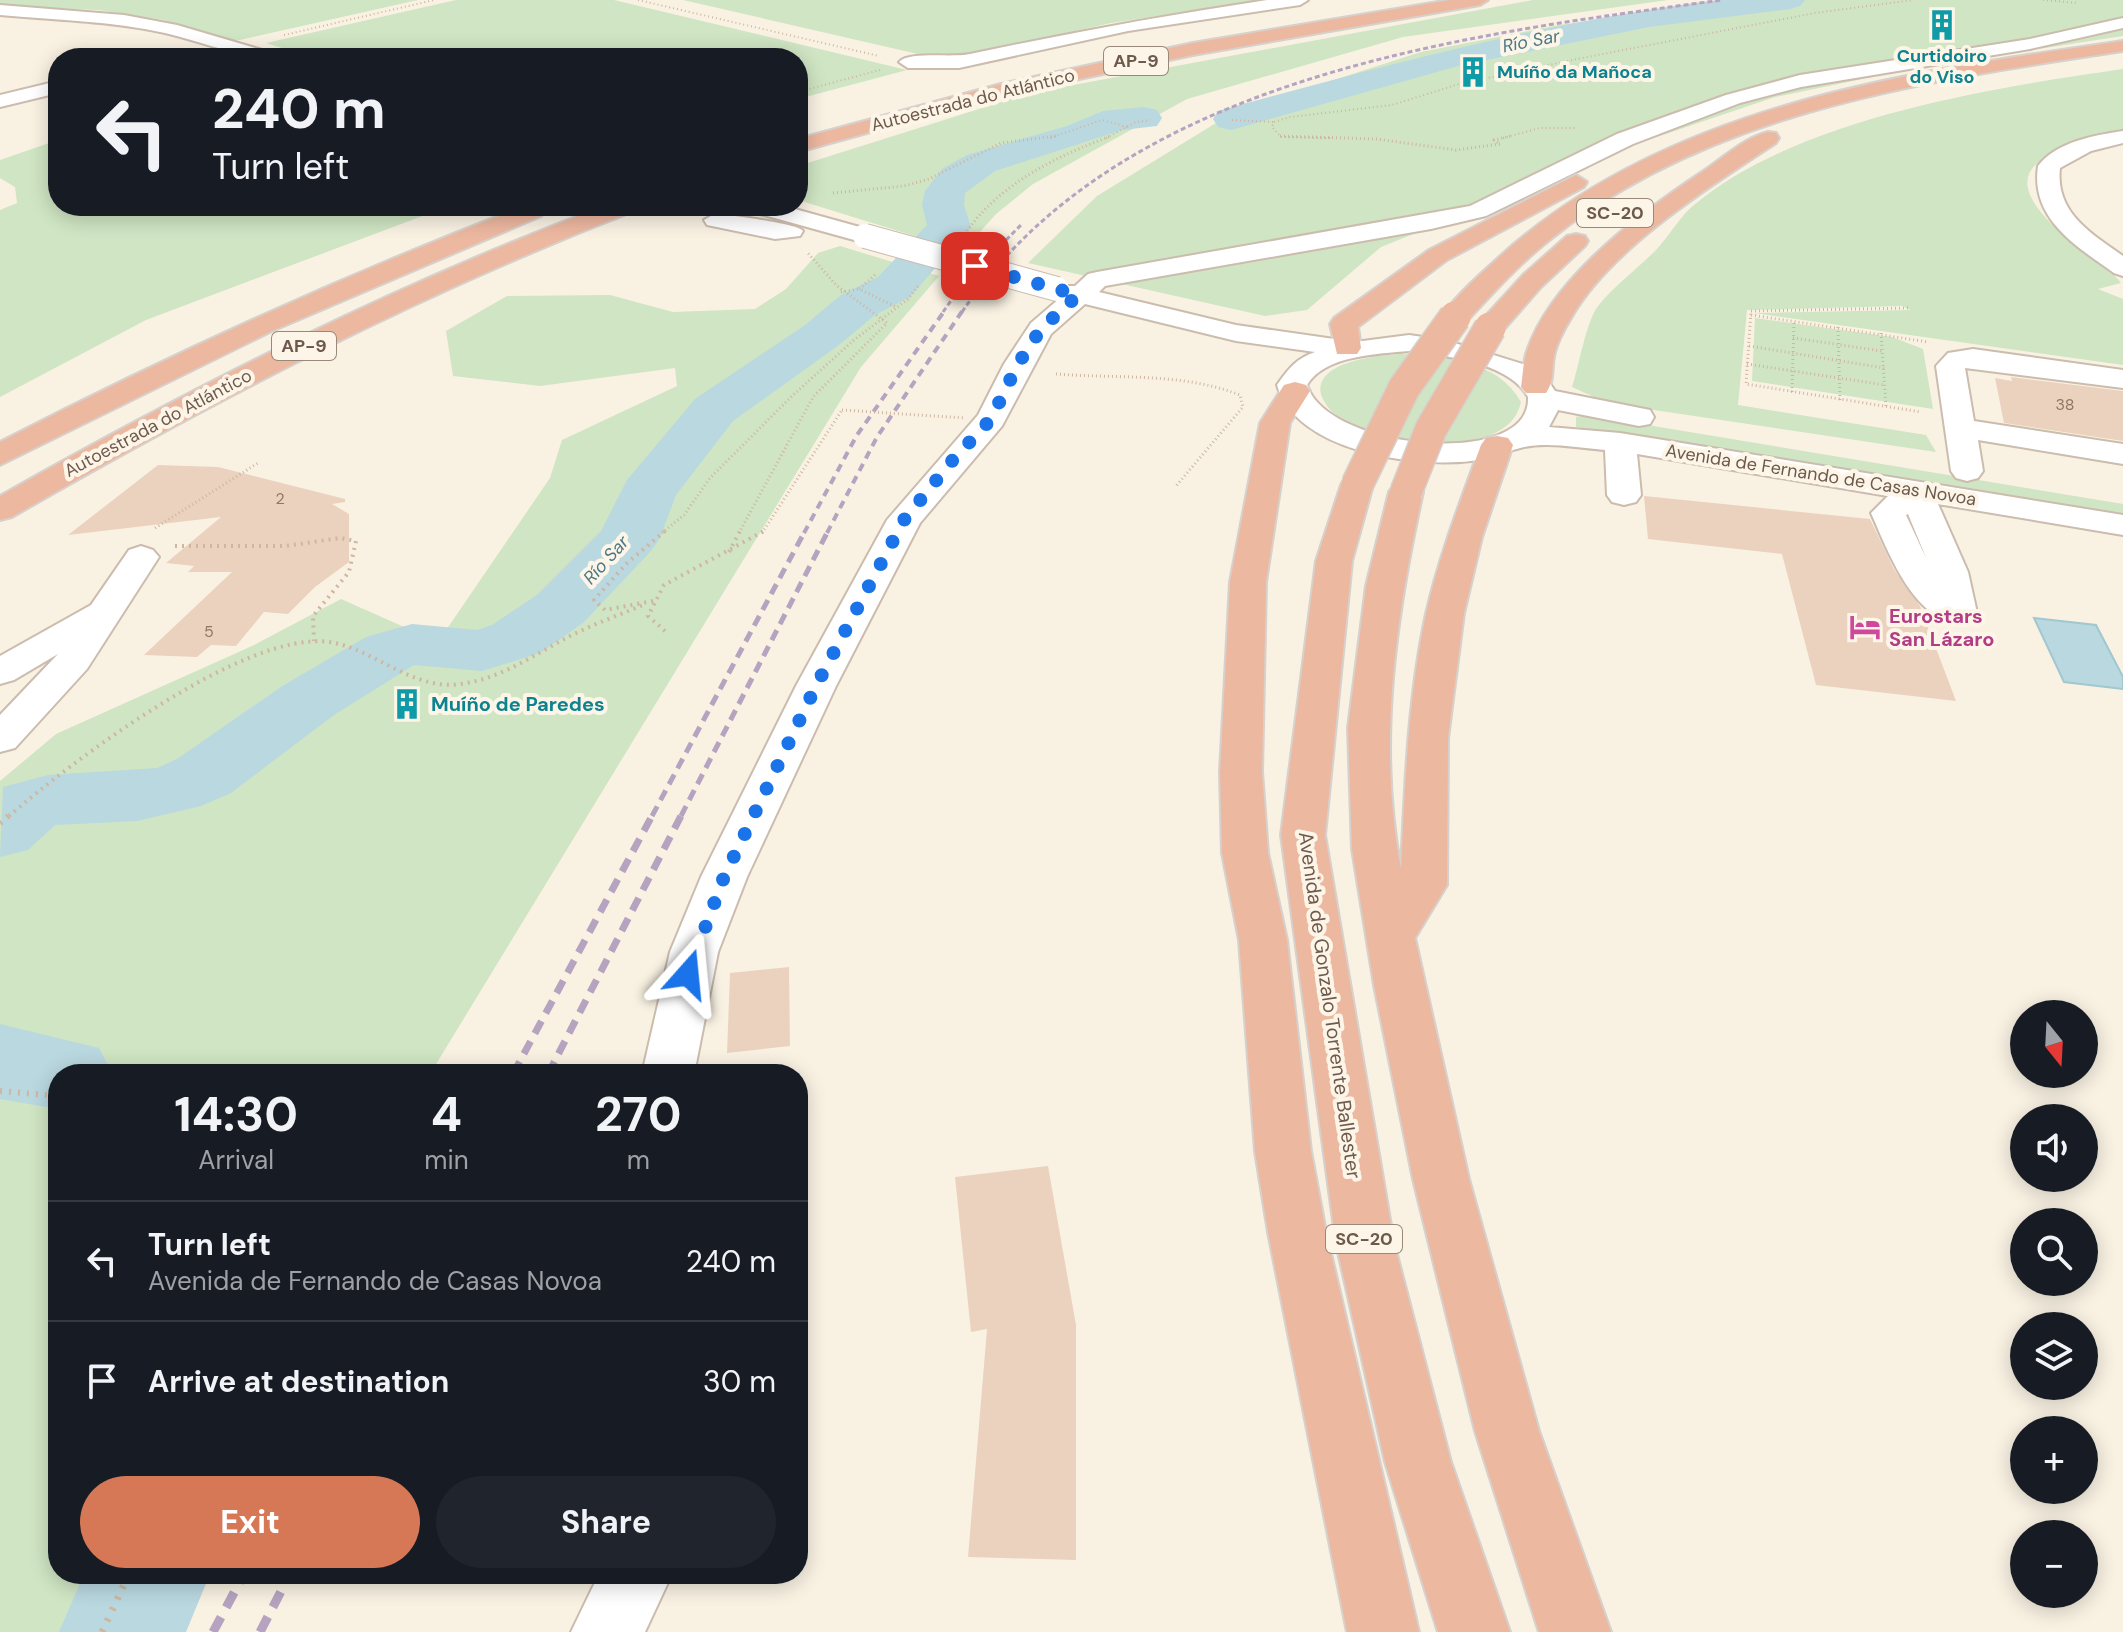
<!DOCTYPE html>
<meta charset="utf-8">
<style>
:root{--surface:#171b24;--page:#20242c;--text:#f1f3f6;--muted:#9ea1a6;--line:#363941;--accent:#d67855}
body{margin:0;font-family:"DM Sans",sans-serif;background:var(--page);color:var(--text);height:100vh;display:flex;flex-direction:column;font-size:30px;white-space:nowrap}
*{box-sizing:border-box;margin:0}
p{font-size:26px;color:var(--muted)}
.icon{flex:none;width:44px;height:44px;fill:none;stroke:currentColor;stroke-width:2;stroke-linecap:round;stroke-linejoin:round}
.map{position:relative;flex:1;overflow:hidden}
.details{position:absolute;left:48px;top:1064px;width:760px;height:520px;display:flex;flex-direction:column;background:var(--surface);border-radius:32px;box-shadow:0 4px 20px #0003}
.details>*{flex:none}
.guide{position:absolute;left:48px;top:48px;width:760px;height:168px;border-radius:32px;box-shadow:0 4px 20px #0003;background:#171b24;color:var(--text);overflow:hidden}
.needle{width:52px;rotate:162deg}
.buttons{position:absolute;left:2010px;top:1000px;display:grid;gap:16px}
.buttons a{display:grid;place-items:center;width:88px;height:88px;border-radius:50%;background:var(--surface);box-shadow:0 4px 20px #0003;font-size:40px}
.pin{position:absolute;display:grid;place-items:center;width:68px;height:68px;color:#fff;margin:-34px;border-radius:16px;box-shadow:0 4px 12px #0006}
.me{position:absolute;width:88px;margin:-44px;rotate:18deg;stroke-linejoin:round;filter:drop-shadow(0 0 6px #0008)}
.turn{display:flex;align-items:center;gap:28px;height:168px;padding:0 32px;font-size:36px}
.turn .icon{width:104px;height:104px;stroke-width:2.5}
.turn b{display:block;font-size:56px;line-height:68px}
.eta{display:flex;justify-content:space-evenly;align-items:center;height:136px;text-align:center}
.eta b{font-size:48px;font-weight:700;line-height:56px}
.action{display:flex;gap:16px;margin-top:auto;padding:16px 32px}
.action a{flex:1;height:92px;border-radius:48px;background:var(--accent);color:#fff;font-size:32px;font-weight:700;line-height:92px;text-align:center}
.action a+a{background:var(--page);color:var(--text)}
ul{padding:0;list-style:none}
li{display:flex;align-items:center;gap:24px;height:120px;padding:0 32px;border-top:2px solid var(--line)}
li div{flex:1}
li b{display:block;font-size:30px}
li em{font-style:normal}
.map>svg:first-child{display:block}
.green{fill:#cfe5c3}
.water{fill:#bad8e0;stroke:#a1c7d0;stroke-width:2}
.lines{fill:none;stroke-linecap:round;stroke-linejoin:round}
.river{fill:#bad8e0;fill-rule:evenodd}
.building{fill:#ebd2be}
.minor-casing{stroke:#cbbcae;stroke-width:4}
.highway-casing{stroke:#d6d1cd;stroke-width:4}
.path-far4{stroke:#cfb6a1;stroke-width:2;stroke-dasharray:1 3;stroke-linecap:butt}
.path-far3{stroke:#cfb6a1;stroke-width:3;stroke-dasharray:1 3;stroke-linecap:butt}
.path-far2{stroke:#cfb6a1;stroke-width:4;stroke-dasharray:2 5;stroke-linecap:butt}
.path-far1{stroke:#cfb6a1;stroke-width:6;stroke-dasharray:2 7;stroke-linecap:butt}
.path{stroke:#cfb6a1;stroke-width:7;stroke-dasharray:3 9;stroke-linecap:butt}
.minor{fill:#fff;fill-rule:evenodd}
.highway{fill:#edb8a0;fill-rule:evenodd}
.rail-far4{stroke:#b5a3c0;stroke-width:3;stroke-dasharray:5 3;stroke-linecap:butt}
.rail-far3{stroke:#b5a3c0;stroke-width:4;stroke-dasharray:8 6;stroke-linecap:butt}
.rail-far2{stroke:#b5a3c0;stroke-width:5;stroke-dasharray:11 7;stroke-linecap:butt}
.rail-far1{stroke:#b5a3c0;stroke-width:7;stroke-dasharray:14 9;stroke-linecap:butt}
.rail{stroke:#b5a3c0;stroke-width:9;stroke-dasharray:17 11;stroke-linecap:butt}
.minor-bridge-casing{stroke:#cbbcae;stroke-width:26;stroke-linecap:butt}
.highway-bridge-casing{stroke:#d6d1cd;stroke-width:34;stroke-linecap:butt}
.path-bridge{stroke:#cfb6a1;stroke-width:3;stroke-dasharray:1 3;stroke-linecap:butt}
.minor-bridge{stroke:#fff;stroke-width:24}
.highway-bridge{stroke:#edb8a0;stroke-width:31}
.route{stroke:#1a73e8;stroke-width:14;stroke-dasharray:0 25.2}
.labels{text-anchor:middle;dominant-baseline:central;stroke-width:8;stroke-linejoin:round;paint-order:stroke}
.number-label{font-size:16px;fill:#8d7868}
.far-water-label{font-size:18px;font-style:italic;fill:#4c7885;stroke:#fdf6e8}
.far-culture-label{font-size:18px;font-weight:bold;fill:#0d838f;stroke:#fdf6e8}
.shield{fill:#fdf6e8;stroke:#99897b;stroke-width:2}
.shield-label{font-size:18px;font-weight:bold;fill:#6e5a4c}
.far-street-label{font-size:18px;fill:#6e5a4c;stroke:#fdf6e8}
.hotel-label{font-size:20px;font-weight:bold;fill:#b23c85;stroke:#fdf6e8;text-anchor:start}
.culture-label{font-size:20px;font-weight:bold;fill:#0d838f;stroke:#fdf6e8;text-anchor:start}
.street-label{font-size:20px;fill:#6e5a4c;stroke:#fdf6e8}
</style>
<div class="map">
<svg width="2123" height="1632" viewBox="0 0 2123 1632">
<rect width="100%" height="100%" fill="#f9f2e3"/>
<g class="green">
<path d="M0,0H418L235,41L163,20L98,10L0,6Z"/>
<path d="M456,0H614L907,70L798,99V58H313L266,43Z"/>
<path d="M683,0H1264L1111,23L944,60Z"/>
<path d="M1533,0H1668L1403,37L1187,99L1033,184L996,214L963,251L798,200V166L1030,93Z"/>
<path d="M1749,0H2123V36L1920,67L1775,97L1645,141L1381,247L1307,310L1265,316L1028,263L1097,196L1234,112L1421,52L1559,25Z"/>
<path d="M2123,69V135C2042,150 1982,169 2073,243C2088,256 2110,268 2121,283L2098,289L2123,299V365L1754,313L1911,310L1902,306L1747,310L1738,405L1926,435L1936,452L1607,403L1572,387C1579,366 1586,322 1598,306C1614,286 1637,269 1655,251C1669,237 1679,217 1694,205C1798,118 1991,88 2123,69Z"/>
<path d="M58,140V206H449L146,320L0,397V210L17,203L15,187L0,178V160Z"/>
<path d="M840,246L939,276L861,367L430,1074H58V1574H188L158,1632H0V781L56,734L252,646L341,599L438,642L550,478L562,440L677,386L675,368L540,386L453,376L446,331L507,296L610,295L673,312L755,309L786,289L818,253Z"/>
<path d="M1755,318L1892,337L1923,349L1933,409L1752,381Z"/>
<path d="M1401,354C1444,356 1498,360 1521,402C1508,464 1379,442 1340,417C1331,412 1324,404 1321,394C1314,361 1380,355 1401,354Z"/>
<path d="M1587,415L2123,504V519L1576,427V417Z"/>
</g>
<path class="water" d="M2034,618L2096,625L2123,677V689L2064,682Z"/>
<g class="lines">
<g class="river">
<path d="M1718,0H1805L1800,6L1790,9L1649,27L1458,66L1231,130L1218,127L1213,119L1218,111C1383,66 1548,21 1718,0Z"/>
<path d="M1144,107L1157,110L1162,118L1157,126L1122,130L995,171L965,193L964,205L971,227L910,297L875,315L839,345L733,421L676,495L660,538L651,551L583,623L540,653L482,671L414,665L334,715L231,793L201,806L137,821L55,825L28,850L0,857L3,787L48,775L157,768L177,759L284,685L366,637L412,624L477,630L492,625L537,595L601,531L627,480L695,399L805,325L841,295L878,277L927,225L922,205L925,191L942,169L967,155L1067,126L1103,111Z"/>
<path d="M0,1024L99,1048L113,1074H58V1109L0,1099Z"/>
<path d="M84,1574H210L186,1632H59Z"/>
</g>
</g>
<g class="building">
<path d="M2011,377L2123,391V441L2004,423L1995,378L2012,381Z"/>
<path d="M158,465L218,467L345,499V502L332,504L349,514V562L315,587L288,614L264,612L236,646L211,645L197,657L144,655L232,572H188L194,566L166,563L221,517L68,535Z"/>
<path d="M1644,496L1870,519L1894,569L1920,606L1956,701L1816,685L1782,554L1648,539Z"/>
<path d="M789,967L790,1046L727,1053L730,973Z"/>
<path d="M1048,1166L1076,1325V1560L968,1557L987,1329L971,1332L955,1177Z"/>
</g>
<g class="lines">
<defs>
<g id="minor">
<path d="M1267,0H1308L1300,5L1128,31L959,68H908L899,62C909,51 952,58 970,54C1069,33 1167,15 1267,0Z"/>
<path d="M0,5L124,15L177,25L276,54L278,58C238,58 204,42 165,33C111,21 55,20 0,15Z"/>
<path d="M2123,18V28L2030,49L1801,87L1740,103L1633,144L1486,216L1431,229L1105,286L1099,292L1236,325L1355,342L1409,335L1445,340L1529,366L1546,378L1555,391L1650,410L1654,417L1650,424L1639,426L1558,410L1549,427L1620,433L2123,515V535L1938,504L1968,572L1977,613L1971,621C1918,634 1888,551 1871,513L1888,496L1637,454L1641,495L1636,502L1624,505L1612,502L1607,495L1605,450C1579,448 1550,442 1524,447C1507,451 1490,458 1471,461C1412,468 1296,451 1277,385C1288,369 1297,358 1315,352L1236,341L1085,304L1051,334L1002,426L920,523L836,686L747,877L718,952L694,1074H642L670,952L701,877L796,686L887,520L978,415L1004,364L1031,323L1060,298L1055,292L1059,286H1075L1088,274L1097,272L1470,206L1617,134L1726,95L1800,75L2030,39ZM1409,351C1445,356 1509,362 1528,397C1532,470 1327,450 1307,385C1325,355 1378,354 1409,351ZM1908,514L1927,560L1906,515Z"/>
<path d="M58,81V93L0,107V95Z"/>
<path d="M2123,131V143L2091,151L2060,168C2055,213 2091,233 2123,256V276L2114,273C2076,246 2030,219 2038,166C2056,142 2095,135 2123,131Z"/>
<path d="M745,206H784L874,231L877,236L865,243L749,211Z"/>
<path d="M716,213C731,216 798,223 803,231L800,236L775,239L707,225L704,220Z"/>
<path d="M1973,349L2123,370V388L1965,368L1974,421L2123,444V464L1978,440L1983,471L1978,478L1967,481L1956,478L1951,471L1936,366L1948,353Z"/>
<path d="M141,546L153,550L159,557L87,669L15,748L0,752V715L58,654L14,680L0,684V656L91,605L129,550Z"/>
<path d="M599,1574H672L645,1632H571Z"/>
</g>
<g id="highway">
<path d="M1450,0H1488L1480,5L1193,55L1004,95L798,152V139L1001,84L1193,43Z"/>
<path d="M2123,41V51C1925,81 1708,111 1547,242C1517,266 1491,295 1465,323H1445L1441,317C1456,296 1477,277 1496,260C1663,105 1907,72 2123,41Z"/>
<path d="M1768,132L1776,133L1779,138L1776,143C1710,186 1610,249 1571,318C1565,328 1558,341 1555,352C1551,366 1555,381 1546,393H1526L1521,387C1523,375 1523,362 1527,351C1552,277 1643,211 1705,170C1724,157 1746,137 1768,132Z"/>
<path d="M1576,175L1587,182L1584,187L1447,260L1358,327L1361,348L1357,354H1337L1330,324L1334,318L1429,250Z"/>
<path d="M524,206H541L545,211L541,216L272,331L0,465V442C171,354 345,275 524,206Z"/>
<path d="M604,206H638L634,211C417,295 213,401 12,517L0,520V496C195,386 394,285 604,206Z"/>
<path d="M1576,234L1585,236L1588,241L1585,246L1541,287L1500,334H1480L1476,328L1480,322L1523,275L1567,236Z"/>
<path d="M1295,382L1306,385L1310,391L1290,423L1266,582L1262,772L1268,853L1287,940L1311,1151L1326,1232L1419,1632H1347L1268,1232L1255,1151L1239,940L1222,853L1220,772L1230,582L1260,423L1284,385Z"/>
<path d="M1497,436L1508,438L1513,445L1482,537L1464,613L1448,738L1447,885L1415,938L1469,1179L1539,1431L1611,1632H1539L1475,1431L1413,1179L1374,985L1352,849L1348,728L1366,586L1389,492L1394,485L1406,482L1418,485L1423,492C1396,615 1377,744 1401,869C1405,783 1408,698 1426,614C1439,556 1461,500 1481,445L1486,438Z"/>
<path d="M1357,475L1369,478L1373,485L1352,561L1325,835L1394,1243L1451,1462L1510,1632H1438L1385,1462L1336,1243L1281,835L1316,561L1341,485L1345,478Z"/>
</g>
</defs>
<use href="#minor" class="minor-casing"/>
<use href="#highway" class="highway-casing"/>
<g class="path-far4">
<path d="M638,0L879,56"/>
<path d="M2043,0L2078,3"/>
<path d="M284,35L434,0"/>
<path d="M798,92L880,70"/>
<path d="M1232,120L1274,122"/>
<path d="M1050,138L1102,120L1127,127"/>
<path d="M1106,138L1136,122L1150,120"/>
<path d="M1330,138L1281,137L1272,127L1274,122L1290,117L1392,105L1459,84L1577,59L1815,13L1913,0"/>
<path d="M1503,138L1540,128H1575"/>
</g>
<g class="path-far3">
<path d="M1280,136L1376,139L1456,150L1500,144L1494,140L1511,136"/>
<path d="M833,193L904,186L929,179L1001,143L1056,136"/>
<path d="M967,231C1001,183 1057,156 1111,136"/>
<path d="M875,275L859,289L896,307"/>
<path d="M841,292L859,289"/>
<path d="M1908,308L1751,311L1746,384L1921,412"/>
<path d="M1751,315L1928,342"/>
<path d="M1838,327L1840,400"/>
<path d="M1881,333L1886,407"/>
<path d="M1793,338L1882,351"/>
<path d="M1749,346L1884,368"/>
<path d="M1747,364L1885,385"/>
<path d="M1056,374C1118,379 1181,372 1240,395L1243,407L1176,486"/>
<path d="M1792,392L1794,321"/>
<path d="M155,528L258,463"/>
<path d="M662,533L684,515L710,478L792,396L854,340L908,299L918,286"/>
<path d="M739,533L813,397L887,323L836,285L808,253"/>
<path d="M762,533L842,410"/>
</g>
<g class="path-far2">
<path d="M175,546H285L340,538L356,541L349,572L313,616L314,641"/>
<path d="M729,552L740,531"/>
<path d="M653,601L605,610L594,600L626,564L665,531"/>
<path d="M665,631L648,616L664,585L764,531"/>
<path d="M9,816C71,762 245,630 329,642C373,648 413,691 460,684C501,679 535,654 570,636C594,624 619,615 643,605"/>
</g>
<g class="path-far1">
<path d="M0,823L11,814"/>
<path d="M0,1091L58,1096"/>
</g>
<path class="path" d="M102,1632L129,1574"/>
<use href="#minor" class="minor"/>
<use href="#highway" class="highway"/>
<g class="rail-far4">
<path d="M943,312L965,281L1022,224"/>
<path d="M962,312C1122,76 1463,35 1722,0"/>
</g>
<g class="rail-far3">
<path d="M804,533L857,435L945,310"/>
<path d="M827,533L877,437L963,310"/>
</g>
<g class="rail-far2">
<path d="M652,816L805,531"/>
<path d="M681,816L828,531"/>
</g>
<g class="rail-far1">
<path d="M513,1074L653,814"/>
<path d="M548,1074L682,814"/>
</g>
<g class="rail">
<path d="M213,1632L244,1574"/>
<path d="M260,1632L290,1574"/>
</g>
<defs>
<path id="minor-bridge" d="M865,236L1057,289"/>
<g id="highway-bridge">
<path d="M1357,485L1404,388L1455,317"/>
<path d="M1406,492L1431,429L1490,328"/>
</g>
</defs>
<use href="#minor-bridge" class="minor-bridge-casing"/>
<use href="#highway-bridge" class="highway-bridge-casing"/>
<path class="path-bridge" d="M842,410L965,418"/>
<use href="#minor-bridge" class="minor-bridge"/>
<use href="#highway-bridge" class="highway-bridge"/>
</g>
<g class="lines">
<path class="route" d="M688,974L724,877L816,686L904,520L952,461L991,419L1018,364L1041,329L1078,295L975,266"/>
</g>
<defs>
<symbol id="building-bare" viewBox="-9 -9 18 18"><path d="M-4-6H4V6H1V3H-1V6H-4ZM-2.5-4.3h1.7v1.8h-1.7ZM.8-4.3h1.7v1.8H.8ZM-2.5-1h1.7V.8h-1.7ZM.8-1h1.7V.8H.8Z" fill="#0f9aa8" stroke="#fdf6e8" stroke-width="2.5" paint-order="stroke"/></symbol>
<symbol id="hotel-bare" viewBox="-9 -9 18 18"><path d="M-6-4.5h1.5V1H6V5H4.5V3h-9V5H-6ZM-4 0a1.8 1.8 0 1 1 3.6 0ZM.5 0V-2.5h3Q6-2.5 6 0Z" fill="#d1479c" stroke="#fdf6e8" stroke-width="2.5" paint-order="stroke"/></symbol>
</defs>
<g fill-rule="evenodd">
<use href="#building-bare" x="1920" y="3" width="44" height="44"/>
<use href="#building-bare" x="1451" y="50" width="44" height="44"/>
<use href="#hotel-bare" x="1843" y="605" width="44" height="44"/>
<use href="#building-bare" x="385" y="682" width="44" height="44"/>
</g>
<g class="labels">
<g class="number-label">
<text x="2065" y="404">38</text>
<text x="280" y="498">2</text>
<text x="209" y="631">5</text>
</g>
<g class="far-water-label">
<text transform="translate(1531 41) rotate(-11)">Río Sar</text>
<text transform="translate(606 560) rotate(-48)">Río Sar</text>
</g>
<g class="far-culture-label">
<text x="1942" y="56">Curtidoiro<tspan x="1942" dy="21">do Viso</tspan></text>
<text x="1497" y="72" text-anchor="start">Muíño da Mañoca</text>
</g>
<g class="shield">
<rect x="1104" y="47" width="64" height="28" rx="6"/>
<rect x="1577" y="199" width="76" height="28" rx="6"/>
<rect x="272" y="332" width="64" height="28" rx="6"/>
<rect x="1326" y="1225" width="76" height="28" rx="6"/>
</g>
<g class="shield-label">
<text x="1136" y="61">AP-9</text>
<text x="1615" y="213">SC-20</text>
<text x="304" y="346">AP-9</text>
<text x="1364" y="1239">SC-20</text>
</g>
<g class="far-street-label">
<text transform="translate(973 100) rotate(-14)">Autoestrada do Atlántico</text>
<text transform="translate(158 423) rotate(-28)">Autoestrada do Atlántico</text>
<text transform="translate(1821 475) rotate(9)">Avenida de Fernando de Casas Novoa</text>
</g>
<g class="hotel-label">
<text x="1889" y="616">Eurostars<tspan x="1889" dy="23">San Lázaro</tspan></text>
</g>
<g class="culture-label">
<text x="431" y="704">Muíño de Paredes</text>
</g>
<g class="street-label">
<text transform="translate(1330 1005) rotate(82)">Avenida de Gonzalo Torrente Ballester</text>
</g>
</g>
</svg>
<div class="buttons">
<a><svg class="needle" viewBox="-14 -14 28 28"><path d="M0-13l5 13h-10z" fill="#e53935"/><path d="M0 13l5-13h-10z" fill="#9ea1a6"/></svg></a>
<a><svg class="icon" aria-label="sound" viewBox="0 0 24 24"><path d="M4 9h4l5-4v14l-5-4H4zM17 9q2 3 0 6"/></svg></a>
<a><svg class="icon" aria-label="search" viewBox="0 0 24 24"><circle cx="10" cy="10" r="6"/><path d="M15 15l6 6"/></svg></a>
<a><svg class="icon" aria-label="layers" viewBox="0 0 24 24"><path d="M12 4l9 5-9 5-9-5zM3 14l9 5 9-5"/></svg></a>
<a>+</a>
<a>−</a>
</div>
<div class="pin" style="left:975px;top:266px;background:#d93025"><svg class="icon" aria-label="arrive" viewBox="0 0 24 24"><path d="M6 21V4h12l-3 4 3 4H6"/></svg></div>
<svg class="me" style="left:688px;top:974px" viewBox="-20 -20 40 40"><path d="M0-17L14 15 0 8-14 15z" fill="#1a73e8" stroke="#fff" stroke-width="4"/></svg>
<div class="guide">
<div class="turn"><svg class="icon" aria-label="left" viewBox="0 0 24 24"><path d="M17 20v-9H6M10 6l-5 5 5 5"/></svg><div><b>240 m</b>Turn left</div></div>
</div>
<section class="details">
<div class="eta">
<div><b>14:30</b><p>Arrival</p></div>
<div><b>4</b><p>min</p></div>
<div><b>270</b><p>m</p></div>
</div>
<ul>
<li><svg class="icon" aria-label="left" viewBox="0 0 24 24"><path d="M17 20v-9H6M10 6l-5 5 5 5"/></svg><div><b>Turn left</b><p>Avenida de Fernando de Casas Novoa</p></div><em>240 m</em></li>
<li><svg class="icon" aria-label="arrive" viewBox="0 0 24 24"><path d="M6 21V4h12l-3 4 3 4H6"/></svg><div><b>Arrive at destination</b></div><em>30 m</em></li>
</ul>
<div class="action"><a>Exit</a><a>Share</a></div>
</section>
</div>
